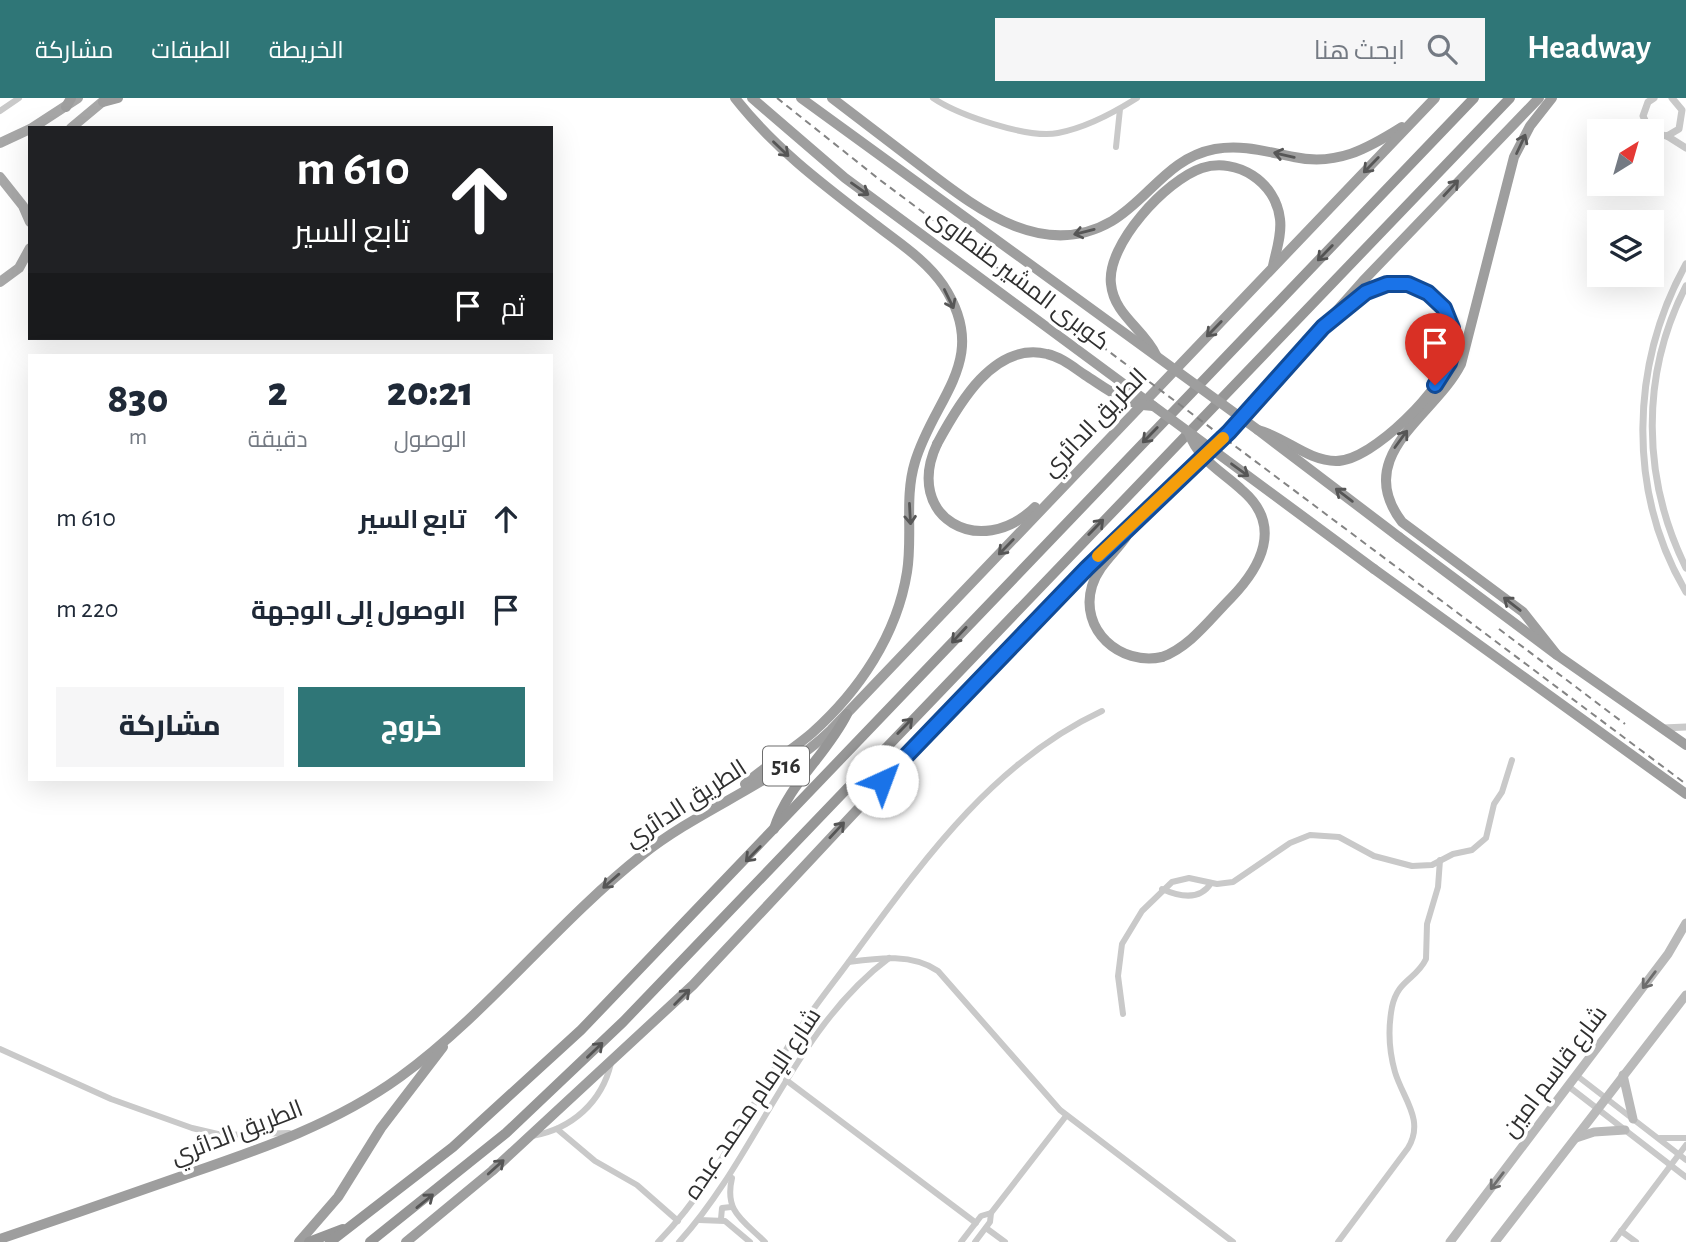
<!DOCTYPE html>
<html lang="ar">
<meta charset="utf-8">
<style>
:root{--surface:#fff;--page:#f6f6f7;--text:#1f2937;--muted:#747a83;--accent:#2f7677}
body{margin:0;font-family:"Alegreya Sans",Cairo,sans-serif;background:var(--page);color:var(--text);direction:rtl;height:100vh;display:flex;flex-direction:column;font-size:26px;white-space:nowrap}
*{box-sizing:border-box;margin:0}
p{font-size:23px;color:var(--muted)}
.icon{flex:none;width:38px;height:38px;fill:none;stroke:currentColor;stroke-width:2;stroke-linecap:round;stroke-linejoin:round}
.map{position:relative;flex:1;overflow:hidden;direction:ltr}
.sheet{position:absolute;left:28px;top:256px;width:525px;height:427px;display:flex;flex-direction:column;background:var(--surface);border-radius:0px;box-shadow:0 7px 28px #0002;direction:rtl}
.sheet>*{flex:none}
.banner{position:absolute;left:28px;top:28px;width:525px;height:214px;border-radius:0px;box-shadow:0 7px 28px #0002;direction:rtl;background:#202124;color:#fff;overflow:hidden}
.needle{width:46px;rotate:37deg}
.buttons{position:absolute;left:1587px;top:21px;display:grid;gap:14px}
.buttons a{display:grid;place-items:center;width:77px;height:77px;border-radius:0px;background:var(--surface);box-shadow:0 7px 28px #0002;font-size:35px}
.pin{position:absolute;display:grid;place-items:center;width:60px;height:60px;color:#fff;margin:-72px -30px;border-radius:50% 50% 50% 0;rotate:-45deg;box-shadow:0 0 7px #0007}
.pin .icon{rotate:45deg}
.me{position:absolute;width:77px;margin:-38px;rotate:43deg;stroke-linejoin:round;filter:drop-shadow(0 0 5px #0008)}
.turn{display:flex;align-items:center;gap:24px;height:147px;padding:0 28px;font-size:32px}
.turn .icon{width:91px;height:91px;stroke-width:2.5}
.turn b{display:block;font-size:49px;line-height:60px}
.then{display:flex;align-items:center;height:66px;padding:0 28px;background:#0003;gap:14px;font-size:26px}
.eta{display:flex;justify-content:space-evenly;align-items:center;height:119px;text-align:center}
.eta b{font-size:42px;font-weight:800;line-height:49px}
.action{display:flex;gap:14px;margin-top:auto;padding:14px 28px}
.action a{flex:1;height:80px;border-radius:0px;background:var(--accent);color:#fff;font-size:28px;font-weight:800;line-height:80px;text-align:center}
.action a+a{background:var(--page);color:var(--text)}
ul{padding:0;list-style:none}
li{display:flex;align-items:center;gap:21px;height:91px;padding:0 28px}
li div{flex:1}
li b{display:block;font-size:26px}
li em{font-style:normal}
header{display:flex;align-items:center;gap:42px;box-sizing:border-box;height:98px;padding:0 35px;background:var(--accent);color:#fff}
header strong{font-size:33px}
nav{display:flex;gap:38px;margin-inline-start:auto;font-size:24px}
.search{width:490px;height:63px;background:var(--page);display:flex;align-items:center;gap:18px;box-sizing:border-box;padding:0 24px;border-radius:0px;color:var(--muted);font-size:26px}
.map>svg:first-child{display:block}
.lines{fill:none;stroke-linecap:round;stroke-linejoin:round}
.minor{stroke:#c9c9c9;stroke-width:6}
.tertiary{stroke:#c9c9c9;stroke-width:7}
.secondary{stroke:#b9b9b9;stroke-width:9}
.primary{stroke:#a7a7a7;stroke-width:10}
.trunk{stroke:#9e9e9e;stroke-width:10}
.motorway{stroke:#969696;stroke-width:10}
.rail{stroke:#848484;stroke-width:2;stroke-dasharray:7 5;stroke-linecap:butt}
.trunk-bridge{stroke:#9e9e9e;stroke-width:10}
.oneway{stroke:#565656}
.oneway2{stroke:#535353}
.oneway3{stroke:#6d6d6d}
.route-casing{stroke:#114b97;stroke-width:18}
.route{stroke:#1a73e8;stroke-width:12}
.slow{stroke:#f59e0b;stroke-width:12}
.labels{text-anchor:middle;dominant-baseline:central;stroke-width:7;stroke-linejoin:round;paint-order:stroke}
.shield{fill:#fff;stroke:#6d6d6d;stroke-width:2}
.shield-label{font-size:23px;font-weight:bold;fill:#2f2f2f}
.street-label{font-size:24px;fill:#2f2f2f;stroke:#fff}
</style>
<header>
<strong>Headway</strong>
<div class="search"><svg class="icon" aria-label="search" viewBox="0 0 24 24"><circle cx="10" cy="10" r="6"/><path d="M15 15l6 6"/></svg>ابحث هنا</div>
<nav><a>الخريطة</a><a>الطبقات</a><a>مشاركة</a></nav>
</header>
<div class="map">
<svg width="1686" height="1144" viewBox="0 0 1686 1144">
<rect width="100%" height="100%" fill="#fff"/>
<g class="lines">
<g class="minor">
<path d="M933,0C958,17 1028,41 1058,35C1084,30 1115,14 1137,0"/>
<path d="M0,13L19,0"/>
<path d="M1116,49L1120,11"/>
<path d="M1162,791C1180,799 1200,803 1211,785"/>
<path d="M849,864C878,860 912,855 938,873L1060,1012L1233,1144"/>
<path d="M1123,916L1118,878L1122,846L1142,813L1172,784L1189,780L1217,786L1233,784L1290,745L1310,737L1339,739L1374,758L1412,768L1432,767L1453,756L1472,752L1486,740L1494,706L1502,694L1512,662"/>
<path d="M0,951L111,1001L192,1030L222,1037L289,1035"/>
<path d="M1576,977L1686,1062"/>
<path d="M786,982L976,1125"/>
<path d="M1568,988L1686,1079"/>
<path d="M557,1031L595,1063L637,1087L678,1123"/>
<path d="M532,1038C572,1031 602,1004 611,965"/>
<path d="M1660,1040H1686"/>
<path d="M732,1080C724,1114 743,1122 765,1144"/>
<path d="M721,1121L722,1110L731,1109"/>
<path d="M699,1122L725,1123L750,1144"/>
<path d="M986,1130L1005,1144"/>
<path d="M1621,1133L1636,1144"/>
<path d="M658,1144C714,1087 745,1017 787,950C809,914 837,881 861,847C928,756 997,662 1102,613"/>
<path d="M679,1144C758,1057 794,931 889,860"/>
<path d="M961,1144L981,1118L991,1115"/>
<path d="M975,1144L990,1124L991,1115L1066,1018"/>
<path d="M1338,1144L1408,1050C1425,1022 1403,1001 1395,974C1389,953 1388,930 1392,909C1398,881 1416,882 1426,861L1427,826L1438,789L1440,762"/>
<path d="M1613,1144L1686,1047"/>
</g>
<g class="tertiary">
<path d="M1650,33L1643,18L1648,4L1654,0"/>
<path d="M1652,35L1667,38L1679,31L1682,12L1672,0"/>
<path d="M1667,38L1686,50"/>
<path d="M1686,166C1630,267 1627,394 1686,494"/>
<path d="M1686,188C1640,277 1642,381 1686,470"/>
<path d="M1663,630L1686,629"/>
</g>
<g class="secondary">
<path d="M1623,977L1633,1021"/>
<path d="M1576,1040L1594,1034L1625,1032"/>
<path d="M1450,1144L1668,856L1686,825"/>
<path d="M1495,1144L1686,897"/>
</g>
<g class="primary">
<path d="M32,30L78,0"/>
<path d="M71,30L107,0"/>
<path d="M0,45L30,31"/>
<path d="M0,79L23,108L30,124"/>
<path d="M0,184L19,170L30,150"/>
</g>
<g class="trunk">
<path d="M735,0C775,51 825,88 876,127C899,145 926,162 943,187C992,261 934,299 915,364C904,400 913,437 907,474C897,537 859,593 812,635C791,653 766,668 745,686"/>
<path d="M832,0C862,23 891,45 921,68C975,109 1042,164 1112,123C1150,100 1168,60 1215,51C1243,46 1267,54 1294,59C1337,68 1367,51 1402,29"/>
<path d="M1552,0L1530,28L1514,59L1461,266C1435,318 1351,357 1402,424L1523,514L1557,557"/>
<path d="M103,4L118,0"/>
<path d="M66,9L71,0"/>
<path d="M1156,257C1144,231 1114,217 1111,186C1106,147 1166,82 1202,70C1237,59 1276,84 1280,121C1282,137 1276,153 1273,168"/>
<path d="M1258,332C1285,339 1308,363 1336,363C1373,363 1445,289 1453,254C1461,213 1422,175 1381,188C1363,193 1352,208 1338,219"/>
<path d="M937,346C903,419 980,463 1035,409"/>
<path d="M1126,439C1115,455 1098,468 1092,488C1079,532 1120,568 1162,559"/>
<path d="M1399,439L1557,557L1686,647"/>
<path d="M1374,471L1686,696"/>
<path d="M0,1141C62,1120 123,1099 185,1077C261,1051 335,1026 400,979C489,914 556,825 642,757C701,710 776,685 831,632L1435,0"/>
<path d="M299,1144L338,1099L381,1030L443,949"/>
<path d="M406,1144L492,1073L693,887L1019,539L1229,334L1363,183L1539,0"/>
</g>
<g class="motorway">
<path d="M774,731C788,686 826,658 847,616"/>
<path d="M309,1144L343,1131"/>
<path d="M330,1144L453,1049L581,932L1474,0"/>
<path d="M370,1144L506,1035L623,924L1510,0"/>
</g>
<g class="rail">
<path d="M777,0L880,82L1686,686"/>
<path d="M1499,531L1625,626"/>
</g>
<g class="trunk-bridge">
<path d="M752,0L845,80L1374,471"/>
<path d="M801,0L1258,332L1399,439"/>
<path d="M937,346C958,307 994,243 1047,256C1061,259 1073,269 1085,277C1107,291 1126,307 1153,308"/>
<path d="M1162,559C1190,549 1210,521 1231,500C1261,469 1283,428 1243,393C1223,374 1198,362 1189,335"/>
</g>
</g>
<defs><path id="oneway-shaft" d="M-6 0H5M1.5-3L5.5 0L1.5 3" fill="none" stroke-width="1.6" stroke-linecap="round" stroke-linejoin="round" transform="scale(1.75)"/></defs>
<g class="oneway">
<use href="#oneway-shaft" transform="translate(1521 46) rotate(-65)"/>
<use href="#oneway-shaft" transform="translate(781 51) rotate(44)"/>
<use href="#oneway-shaft" transform="translate(1284 57) rotate(-167)"/>
<use href="#oneway-shaft" transform="translate(1371 67) rotate(134)"/>
<use href="#oneway-shaft" transform="translate(1451 90) rotate(-47)"/>
<use href="#oneway-shaft" transform="translate(860 91) rotate(35)"/>
<use href="#oneway-shaft" transform="translate(1084 134) rotate(166)"/>
<use href="#oneway-shaft" transform="translate(949 201) rotate(64)"/>
<use href="#oneway-shaft" transform="translate(1214 231) rotate(134)"/>
<use href="#oneway-shaft" transform="translate(1401 341) rotate(-54)"/>
<use href="#oneway-shaft" transform="translate(1240 372) rotate(36)"/>
<use href="#oneway-shaft" transform="translate(1344 397) rotate(-143)"/>
<use href="#oneway-shaft" transform="translate(910 416) rotate(87)"/>
<use href="#oneway-shaft" transform="translate(1006 449) rotate(134)"/>
<use href="#oneway-shaft" transform="translate(1512 506) rotate(-142)"/>
<use href="#oneway-shaft" transform="translate(837 732) rotate(-47)"/>
<use href="#oneway-shaft" transform="translate(611 783) rotate(139)"/>
<use href="#oneway-shaft" transform="translate(682 899) rotate(-45)"/>
<use href="#oneway-shaft" transform="translate(496 1069) rotate(-42)"/>
</g>
<g class="oneway2">
<use href="#oneway-shaft" transform="translate(1325 155) rotate(134)"/>
<use href="#oneway-shaft" transform="translate(1150 337) rotate(134)"/>
<use href="#oneway-shaft" transform="translate(1096 429) rotate(-46)"/>
<use href="#oneway-shaft" transform="translate(959 537) rotate(133)"/>
<use href="#oneway-shaft" transform="translate(905 628) rotate(-46)"/>
<use href="#oneway-shaft" transform="translate(753 756) rotate(134)"/>
<use href="#oneway-shaft" transform="translate(595 952) rotate(-44)"/>
<use href="#oneway-shaft" transform="translate(425 1103) rotate(-39)"/>
</g>
<g class="oneway3">
<use href="#oneway-shaft" transform="translate(1649 882) rotate(127)"/>
<use href="#oneway-shaft" transform="translate(1497 1083) rotate(127)"/>
</g>
<g class="lines">
<defs>
<path id="route" d="M882,683L1087,470L1229,334L1323,229L1366,194L1387,186H1408L1428,195L1444,210L1452,230L1453,251L1449,265L1435,287"/>
</defs>
<use href="#route" class="route-casing"/>
<use href="#route" class="route"/>
<path class="slow" d="M1098,458L1223,340"/>
</g>
<g class="labels">
<rect class="shield" x="763" y="648.5" width="46" height="39" rx="5"/>
<g class="shield-label">
<text x="786" y="668">516</text>
</g>
<g class="street-label">
<text transform="translate(1018 181) rotate(37)">كوبرى المشير طنطاوى</text>
<text transform="translate(1095 325) rotate(-46)">الطريق الدائري</text>
<text transform="translate(686 706) rotate(-33)">الطريق الدائري</text>
<text transform="translate(1555 974) rotate(-53)">شارع قاسم امين</text>
<text transform="translate(753 1006) rotate(-56)">شارع الإمام محمد عبده</text>
<text transform="translate(237 1035) rotate(-21)">الطريق الدائري</text>
</g>
</g>
</svg>
<div class="buttons">
<a><svg class="needle" viewBox="-14 -14 28 28"><path d="M0-13l5 13h-10z" fill="#e53935"/><path d="M0 13l5-13h-10z" fill="#747a83"/></svg></a>
<a><svg class="icon" aria-label="layers" viewBox="0 0 24 24"><path d="M12 4l9 5-9 5-9-5zM3 14l9 5 9-5"/></svg></a>
</div>
<div class="pin" style="left:1435px;top:287px;background:#d93025"><svg class="icon" aria-label="arrive" viewBox="0 0 24 24"><path d="M6 21V4h12l-3 4 3 4H6"/></svg></div>
<svg class="me" style="left:882px;top:683px" viewBox="-20 -20 40 40"><circle r="19" fill="#fff"/><path d="M0-13L10 11 0 6-10 11z" fill="#1a73e8"/></svg>
<div class="banner">
<div class="turn"><svg class="icon" aria-label="ahead" viewBox="0 0 24 24"><path d="M12 20V5M6 11l6-6 6 6"/></svg><div><b>610 m</b>تابع السير</div></div>
<div class="then">ثم<svg class="icon" aria-label="arrive" viewBox="0 0 24 24"><path d="M6 21V4h12l-3 4 3 4H6"/></svg></div>
</div>
<section class="sheet">
<div class="eta">
<div><b>20:21</b><p>الوصول</p></div>
<div><b>2</b><p>دقيقة</p></div>
<div><b>830</b><p>m</p></div>
</div>
<ul>
<li><svg class="icon" aria-label="ahead" viewBox="0 0 24 24"><path d="M12 20V5M6 11l6-6 6 6"/></svg><div><b>تابع السير</b></div><em>610 m</em></li>
<li><svg class="icon" aria-label="arrive" viewBox="0 0 24 24"><path d="M6 21V4h12l-3 4 3 4H6"/></svg><div><b>الوصول إلى الوجهة</b></div><em>220 m</em></li>
</ul>
<div class="action"><a>خروج</a><a>مشاركة</a></div>
</section>
</div>
